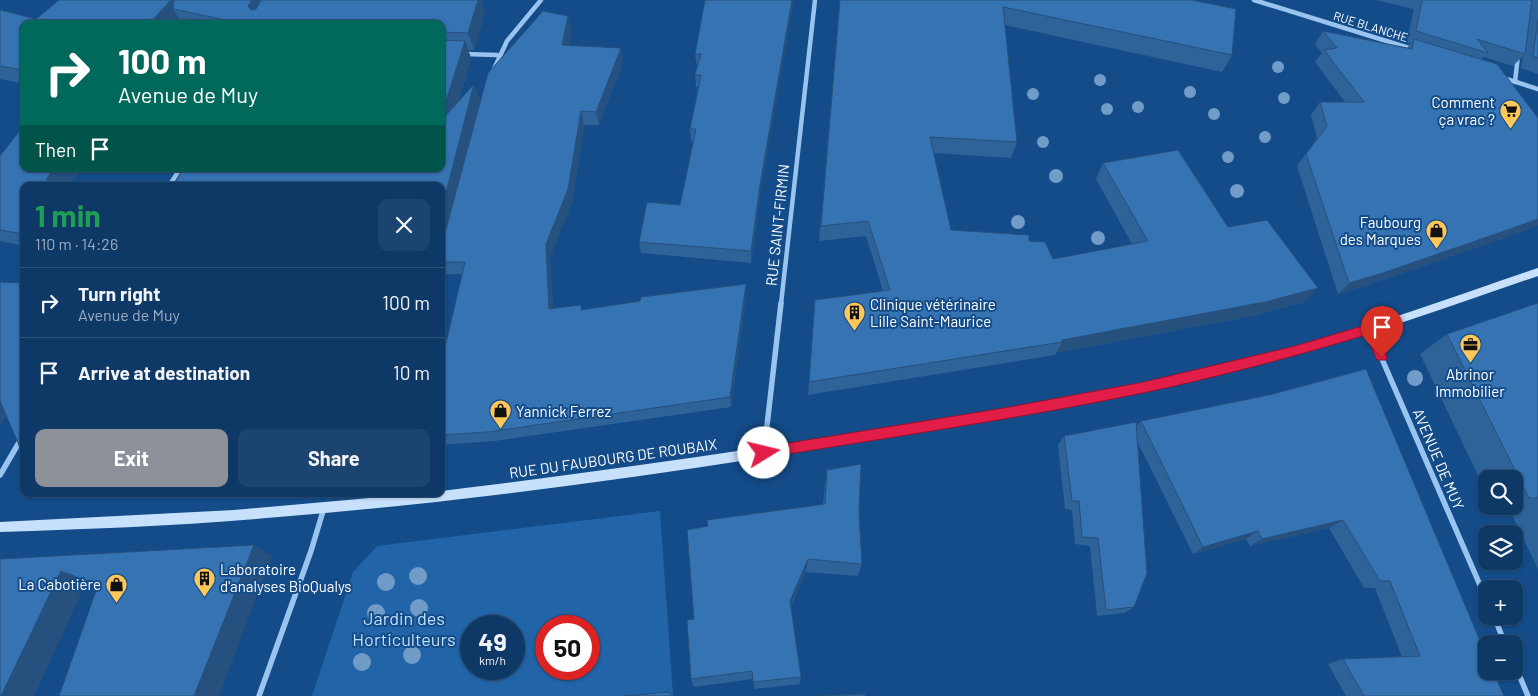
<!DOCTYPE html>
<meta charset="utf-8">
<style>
:root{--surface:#0e3967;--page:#1c4470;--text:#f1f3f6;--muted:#9bacc0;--line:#2e537b;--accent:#8c9099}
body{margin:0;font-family:Barlow,sans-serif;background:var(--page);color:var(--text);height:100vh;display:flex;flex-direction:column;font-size:19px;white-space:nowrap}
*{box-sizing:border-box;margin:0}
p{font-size:16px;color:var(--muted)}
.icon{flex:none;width:28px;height:28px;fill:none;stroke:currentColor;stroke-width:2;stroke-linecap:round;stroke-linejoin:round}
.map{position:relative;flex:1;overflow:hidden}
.details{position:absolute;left:20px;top:182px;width:425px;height:315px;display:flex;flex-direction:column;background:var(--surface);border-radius:10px;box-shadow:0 1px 4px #0004,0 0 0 1px var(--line)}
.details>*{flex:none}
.banner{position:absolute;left:20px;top:20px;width:425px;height:152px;border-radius:10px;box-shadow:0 1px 4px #0004,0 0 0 1px var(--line);background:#00695c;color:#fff;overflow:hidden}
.tools{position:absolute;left:1478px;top:470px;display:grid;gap:10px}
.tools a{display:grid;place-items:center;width:45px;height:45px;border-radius:10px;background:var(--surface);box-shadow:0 1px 4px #0004,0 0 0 1px var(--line);font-size:25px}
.speed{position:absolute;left:460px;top:615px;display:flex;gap:10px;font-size:25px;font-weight:700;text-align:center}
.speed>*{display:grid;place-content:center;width:65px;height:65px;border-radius:50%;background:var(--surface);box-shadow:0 1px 4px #0004,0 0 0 1px var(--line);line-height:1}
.speed small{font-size:12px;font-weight:400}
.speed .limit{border:8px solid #d22;background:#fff;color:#111}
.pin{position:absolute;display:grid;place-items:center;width:42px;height:42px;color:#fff;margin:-51px -21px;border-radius:50% 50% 50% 0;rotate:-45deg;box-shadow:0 0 5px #0007}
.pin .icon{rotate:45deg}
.me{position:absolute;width:55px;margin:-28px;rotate:81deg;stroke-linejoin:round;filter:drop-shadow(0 0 4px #0008)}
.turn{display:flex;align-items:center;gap:18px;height:105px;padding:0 15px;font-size:22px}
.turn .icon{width:65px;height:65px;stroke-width:2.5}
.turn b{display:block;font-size:35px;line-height:42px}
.then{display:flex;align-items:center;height:48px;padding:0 15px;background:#0003;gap:10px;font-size:19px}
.round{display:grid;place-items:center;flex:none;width:52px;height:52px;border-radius:10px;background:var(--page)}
.headline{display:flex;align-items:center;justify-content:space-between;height:85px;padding:0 15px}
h1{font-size:30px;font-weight:700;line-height:38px;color:#1e9e55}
.primary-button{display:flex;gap:10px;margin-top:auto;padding:10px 15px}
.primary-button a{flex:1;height:58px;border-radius:10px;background:var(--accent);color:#fff;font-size:20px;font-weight:700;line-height:58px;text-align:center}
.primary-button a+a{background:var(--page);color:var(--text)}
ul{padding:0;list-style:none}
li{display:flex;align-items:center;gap:15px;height:70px;padding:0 15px;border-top:1px solid var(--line)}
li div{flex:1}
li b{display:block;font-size:19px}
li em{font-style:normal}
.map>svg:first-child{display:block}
.green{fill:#2264a8;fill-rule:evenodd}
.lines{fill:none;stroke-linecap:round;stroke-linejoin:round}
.minor-far1{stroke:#99c4f0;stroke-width:4.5}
.minor{stroke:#99c4f0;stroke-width:5.5}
.secondary{fill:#c7e0fb;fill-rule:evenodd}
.tree{fill:#729cc8}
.wall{fill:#2e6399}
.shaded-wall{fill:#26507d}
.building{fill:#3673b2;stroke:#26507d}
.route{fill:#e11d48;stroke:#92132f}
.labels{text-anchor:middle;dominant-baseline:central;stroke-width:4;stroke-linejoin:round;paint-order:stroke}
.far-street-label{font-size:12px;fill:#fff;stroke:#134c89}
.poi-label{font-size:15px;fill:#fff;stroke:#134c89;text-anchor:end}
.street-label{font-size:15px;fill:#fff;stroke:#134c89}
.near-park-label{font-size:18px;fill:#bfdefc;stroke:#134c89}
</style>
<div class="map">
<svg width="1538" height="696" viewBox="0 0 1538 696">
<rect width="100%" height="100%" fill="#134c89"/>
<path class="green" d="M660,511L673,696H312L353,572L377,546ZM471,626H514V669H471ZM546,626H589V669H546Z"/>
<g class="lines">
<g class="minor-far1">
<path d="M1254,0L1409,48"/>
<path d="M465,54L497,55"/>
<path d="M493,71L507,41L541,0"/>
<path d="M1503,78L1538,89"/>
<path d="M1515,82L1518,55"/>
<path d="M169,186L180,169"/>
<path d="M781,304L815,0"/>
</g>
<g class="minor">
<path d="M1369,329L1486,599"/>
<path d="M764,452L781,303"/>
<path d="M0,475L24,434"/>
<path d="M1494,616L1505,644"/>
<path d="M1514,663L1528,696"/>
<path d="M259,696L311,551L324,508"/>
</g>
<path class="secondary" d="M1538,268V276C1459,303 1380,332 1299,354C1157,393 1012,417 867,441C668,474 468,502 267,518C178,526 89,529 0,532V522L234,510L415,494H441V491C593,473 743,451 893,427C1029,405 1164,381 1297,346C1378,325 1458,295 1538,268Z"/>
</g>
<g class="tree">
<circle cx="1278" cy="67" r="6"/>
<circle cx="1100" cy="80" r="6"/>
<circle cx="1190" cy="92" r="6"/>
<circle cx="1033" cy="94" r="6"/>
<circle cx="1284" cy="98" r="6"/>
<circle cx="1138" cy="107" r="6"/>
<circle cx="1107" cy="109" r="6"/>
<circle cx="1214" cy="114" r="6"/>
<circle cx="1265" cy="137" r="6"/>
<circle cx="1043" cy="142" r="6"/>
<circle cx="1228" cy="157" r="6"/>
<circle cx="1056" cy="176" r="7"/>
<circle cx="1237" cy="191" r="7"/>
<circle cx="1018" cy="222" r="7"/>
<circle cx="1098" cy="238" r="7"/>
<circle cx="1415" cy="378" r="8"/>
<circle cx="418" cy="576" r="9"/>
<circle cx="386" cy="582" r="9"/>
<circle cx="419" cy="608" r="9"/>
<circle cx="376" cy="613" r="9"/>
<circle cx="412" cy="655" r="9"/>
<circle cx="362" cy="662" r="9"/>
</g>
<g class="wall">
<path d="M59,0L485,13L474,50H468L471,58L458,102L481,100L572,30L568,45L623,62L599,125H584L572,202L550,257L553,308L581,305L582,310L746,296L731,407L494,441L441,445V364L462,274H444L441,268V24H183L180,20L177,24H24V84L0,79V10L36,19Z"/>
<path d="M705,0L760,197L751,263L641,253L639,242L680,205L693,141H691L690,129L698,87H696L695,75L697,67L695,54Z"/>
<path d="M840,0H1192L1232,55L1222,72L1005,25L1017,142L1011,158L934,153L951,230L1029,241L1053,259L1132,244L1096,179L1103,163L1228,227L1318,288L1304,302L1252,316L1056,353L1055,355L808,395L815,300L883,291L866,236L819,241Z"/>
<path d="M1376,0H1538V74L1521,68L1523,56L1513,66L1484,57L1482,59L1538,118V225L1502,239L1368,285L1338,294L1297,166L1317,138L1311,115L1320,102H1345L1315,62L1322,53L1315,44L1323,31L1407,48L1410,44L1406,43L1414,9Z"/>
<path d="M0,156L81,169L73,181L24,186V246L0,241Z"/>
<path d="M1538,303V569L1511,513H1496L1493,506H1514V479H1486V492L1420,354L1447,334Z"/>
<path d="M1269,395L1504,696H1346L1328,664L1343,659L1402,657L1375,588H1364L1329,528L1250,546L1246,539L1193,554L1137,441L1134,607L1124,613L1097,616L1090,546L1075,544L1072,510L1065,509L1058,445L1064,436L1136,426L1141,421Z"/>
<path d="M827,470L859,512L862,564L858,576L806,572L791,607L801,677L800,684L754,689L753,679L694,687L691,679L694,619L823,504L825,485Z"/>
</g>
<g class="shaded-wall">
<path d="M171,0H177L173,9L180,20L177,24H149Z"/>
<path d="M252,0H272L259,24L248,6Z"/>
<path d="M478,0H481L485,13L474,50L468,33Z"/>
<path d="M792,0H794L760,197L751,263V251L760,185Z"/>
<path d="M568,16L572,30L566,59L562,45Z"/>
<path d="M465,41L471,58L447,140L441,128V117Z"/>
<path d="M621,48L623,62L599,125L596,112Z"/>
<path d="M474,84L481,101L441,259V212Z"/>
<path d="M581,111L584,125L572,202L550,257L554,320L549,309L546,244Z"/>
<path d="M53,169H81L69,186L46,180Z"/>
<path d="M1538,219V225L1502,239L1368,285L1338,294L1349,283Z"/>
<path d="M746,284V296L731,407L730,397Z"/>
<path d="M1318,288L1304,302L1252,316L1056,353L1062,342V340Z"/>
<path d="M0,390L16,400L0,426Z"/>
<path d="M1343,520L1329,528L1250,546L1262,539Z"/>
<path d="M1258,531L1246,539L1193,554L1203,547Z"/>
<path d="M254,545L272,556L219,696H194Z"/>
<path d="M808,559L806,572L789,611L790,601Z"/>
<path d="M61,571L87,581L34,696H1Z"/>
</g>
<g class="building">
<path d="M59,0H171L149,24H24V70L0,66V10L36,19Z"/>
<path d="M174,0H252L248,6L251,10L256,9L261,0H478L468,33L441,32V24H245L173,9Z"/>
<path d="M705,0H792L760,185L751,251L639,242L647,202L680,205L696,129H690L701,75H695L701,54H695Z"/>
<path d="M840,0H1192L1236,9L1232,55L1003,7L1017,142L930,137L951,230L1029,235V241L1045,242L1053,259L1148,241L1103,163L1178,150L1228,227L1267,220L1318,288L1265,302L1062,340V342L809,382L815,300L890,290L868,221L821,226Z"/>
<path d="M1422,0H1532L1525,54L1477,39L1488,53L1416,31Z"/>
<path d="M543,11L568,16L562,45L621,48L596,112L581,111L568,189L546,244L549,309L581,305V310L640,301L641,297L746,284L730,397L488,432L441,435V364L465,262H441V248L488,73Z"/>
<path d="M1538,19V58L1533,56Z"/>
<path d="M1323,31L1412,49L1414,39L1497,64L1538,118V219L1516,227L1380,274L1349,283L1306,154L1327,126L1320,102H1364L1324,50L1337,48Z"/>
<path d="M441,40L465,41L441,117Z"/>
<path d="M474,84L441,212V186H173L183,169H441V121Z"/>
<path d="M24,125V169H53L46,180L155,186H24V234L0,230V156Z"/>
<path d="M0,282L24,283V457L0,401Z"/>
<path d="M1538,303V498H1529L1447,334Z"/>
<path d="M1366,369L1486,655V671H1493L1504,696H1364L1343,659L1420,656L1390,581H1380L1343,520L1262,539L1258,531L1203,547L1141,421L1269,395Z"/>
<path d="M1136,422L1147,573L1134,607L1106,610L1098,538L1082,537L1079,501H1072L1064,436Z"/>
<path d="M861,464L859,512L862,564L808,559L790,601L801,677L753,682L752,671L691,679L687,620L694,619L687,530L708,526L707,520L825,504L827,470Z"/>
<path d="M254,545L194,696H59L98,585L61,571L1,696H0V559Z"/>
<path d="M670,692V696H624Z"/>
<path d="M865,694V696H818Z"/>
</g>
<path class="route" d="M1369,324L1373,326L1375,329L1387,357L1386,360H1377L1366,335C1293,357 1218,377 1143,393C1018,419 891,437 764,458L760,457L758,453L760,449L764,447L1004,408L1144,382L1295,346Z"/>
<defs>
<symbol id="supermarket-pin" viewBox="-11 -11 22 30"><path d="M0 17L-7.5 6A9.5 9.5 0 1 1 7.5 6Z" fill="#ffc758" stroke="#134c89"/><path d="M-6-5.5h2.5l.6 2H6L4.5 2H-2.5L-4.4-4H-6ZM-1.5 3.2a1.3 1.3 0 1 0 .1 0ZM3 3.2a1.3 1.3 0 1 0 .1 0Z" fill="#111"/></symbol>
<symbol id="shop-pin" viewBox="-11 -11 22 30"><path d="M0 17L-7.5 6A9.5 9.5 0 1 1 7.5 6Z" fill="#ffc758" stroke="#134c89"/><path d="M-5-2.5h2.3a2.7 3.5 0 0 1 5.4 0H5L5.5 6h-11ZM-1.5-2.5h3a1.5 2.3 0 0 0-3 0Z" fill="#111"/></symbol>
<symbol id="building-pin" viewBox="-11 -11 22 30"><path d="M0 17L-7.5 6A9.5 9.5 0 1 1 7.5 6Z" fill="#ffc758" stroke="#134c89"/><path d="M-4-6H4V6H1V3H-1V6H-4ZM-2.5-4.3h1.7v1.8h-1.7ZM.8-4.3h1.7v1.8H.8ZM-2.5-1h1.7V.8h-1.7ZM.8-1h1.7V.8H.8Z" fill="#111"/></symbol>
<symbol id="office-pin" viewBox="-11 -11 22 30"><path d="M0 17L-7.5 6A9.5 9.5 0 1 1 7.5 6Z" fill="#ffc758" stroke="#134c89"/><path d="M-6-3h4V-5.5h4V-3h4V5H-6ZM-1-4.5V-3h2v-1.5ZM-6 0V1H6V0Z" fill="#111"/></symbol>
</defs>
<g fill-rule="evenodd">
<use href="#supermarket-pin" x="1498" y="98" width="25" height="34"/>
<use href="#shop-pin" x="1424" y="218" width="25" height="34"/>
<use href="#building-pin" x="842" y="300" width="25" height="34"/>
<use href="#office-pin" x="1458" y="332" width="25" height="34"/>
<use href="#shop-pin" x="488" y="398" width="25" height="34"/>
<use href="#building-pin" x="192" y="566" width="25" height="34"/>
<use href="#shop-pin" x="104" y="572" width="25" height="34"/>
</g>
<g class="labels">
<g class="far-street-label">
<text transform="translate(1371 26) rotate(17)">RUE BLANCHE</text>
</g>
<g class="poi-label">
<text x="1495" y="102">Comment<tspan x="1495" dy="17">ça vrac ?</tspan></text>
<text x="1421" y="222">Faubourg<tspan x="1421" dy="17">des Marques</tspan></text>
<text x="870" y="304" text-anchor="start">Clinique vétérinaire<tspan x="870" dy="17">Lille Saint-Maurice</tspan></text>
<text x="1470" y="374" text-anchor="middle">Abrinor<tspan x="1470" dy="17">Immobilier</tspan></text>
<text x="516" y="411" text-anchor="start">Yannick Ferrez</text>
<text x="220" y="569" text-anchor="start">Laboratoire<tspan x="220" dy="17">d'analyses BioQualys</tspan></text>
<text x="101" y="584">La Cabotière</text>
</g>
<g class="street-label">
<text transform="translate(777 225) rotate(-84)">RUE SAINT-FIRMIN</text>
<text transform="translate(613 458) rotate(-8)">RUE DU FAUBOURG DE ROUBAIX</text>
<text transform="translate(1439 459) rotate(67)">AVENUE DE MUY</text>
</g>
<g class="near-park-label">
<text x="404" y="618">Jardin des<tspan x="404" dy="21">Horticulteurs</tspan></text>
</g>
</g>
</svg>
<div class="tools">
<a><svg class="icon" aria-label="search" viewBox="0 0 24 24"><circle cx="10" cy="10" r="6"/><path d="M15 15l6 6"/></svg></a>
<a><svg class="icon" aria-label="layers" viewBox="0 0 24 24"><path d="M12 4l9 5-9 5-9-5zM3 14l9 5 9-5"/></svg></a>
<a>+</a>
<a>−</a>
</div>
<div class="speed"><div>49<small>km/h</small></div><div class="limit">50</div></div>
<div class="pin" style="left:1382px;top:357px;background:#d93025"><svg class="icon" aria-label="arrive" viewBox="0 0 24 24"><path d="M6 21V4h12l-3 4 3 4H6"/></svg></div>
<svg class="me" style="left:764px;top:453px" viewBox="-20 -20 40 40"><circle r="19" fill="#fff"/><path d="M0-13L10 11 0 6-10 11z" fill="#e11d48"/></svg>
<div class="banner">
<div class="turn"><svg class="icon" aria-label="right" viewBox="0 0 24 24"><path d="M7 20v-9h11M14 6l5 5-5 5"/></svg><div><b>100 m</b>Avenue de Muy</div></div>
<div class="then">Then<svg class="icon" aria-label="arrive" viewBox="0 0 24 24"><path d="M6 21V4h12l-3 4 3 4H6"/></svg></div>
</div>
<section class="details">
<div class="headline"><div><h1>1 min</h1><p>110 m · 14:26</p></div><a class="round"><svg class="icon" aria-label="close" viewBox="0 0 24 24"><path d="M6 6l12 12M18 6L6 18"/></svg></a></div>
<ul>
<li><svg class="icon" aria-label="right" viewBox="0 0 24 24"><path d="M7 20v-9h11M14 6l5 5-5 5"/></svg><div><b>Turn right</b><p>Avenue de Muy</p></div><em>100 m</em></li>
<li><svg class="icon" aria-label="arrive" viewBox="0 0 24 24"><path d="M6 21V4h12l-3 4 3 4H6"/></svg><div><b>Arrive at destination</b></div><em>10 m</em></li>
</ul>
<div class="primary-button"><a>Exit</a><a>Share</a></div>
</section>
</div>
